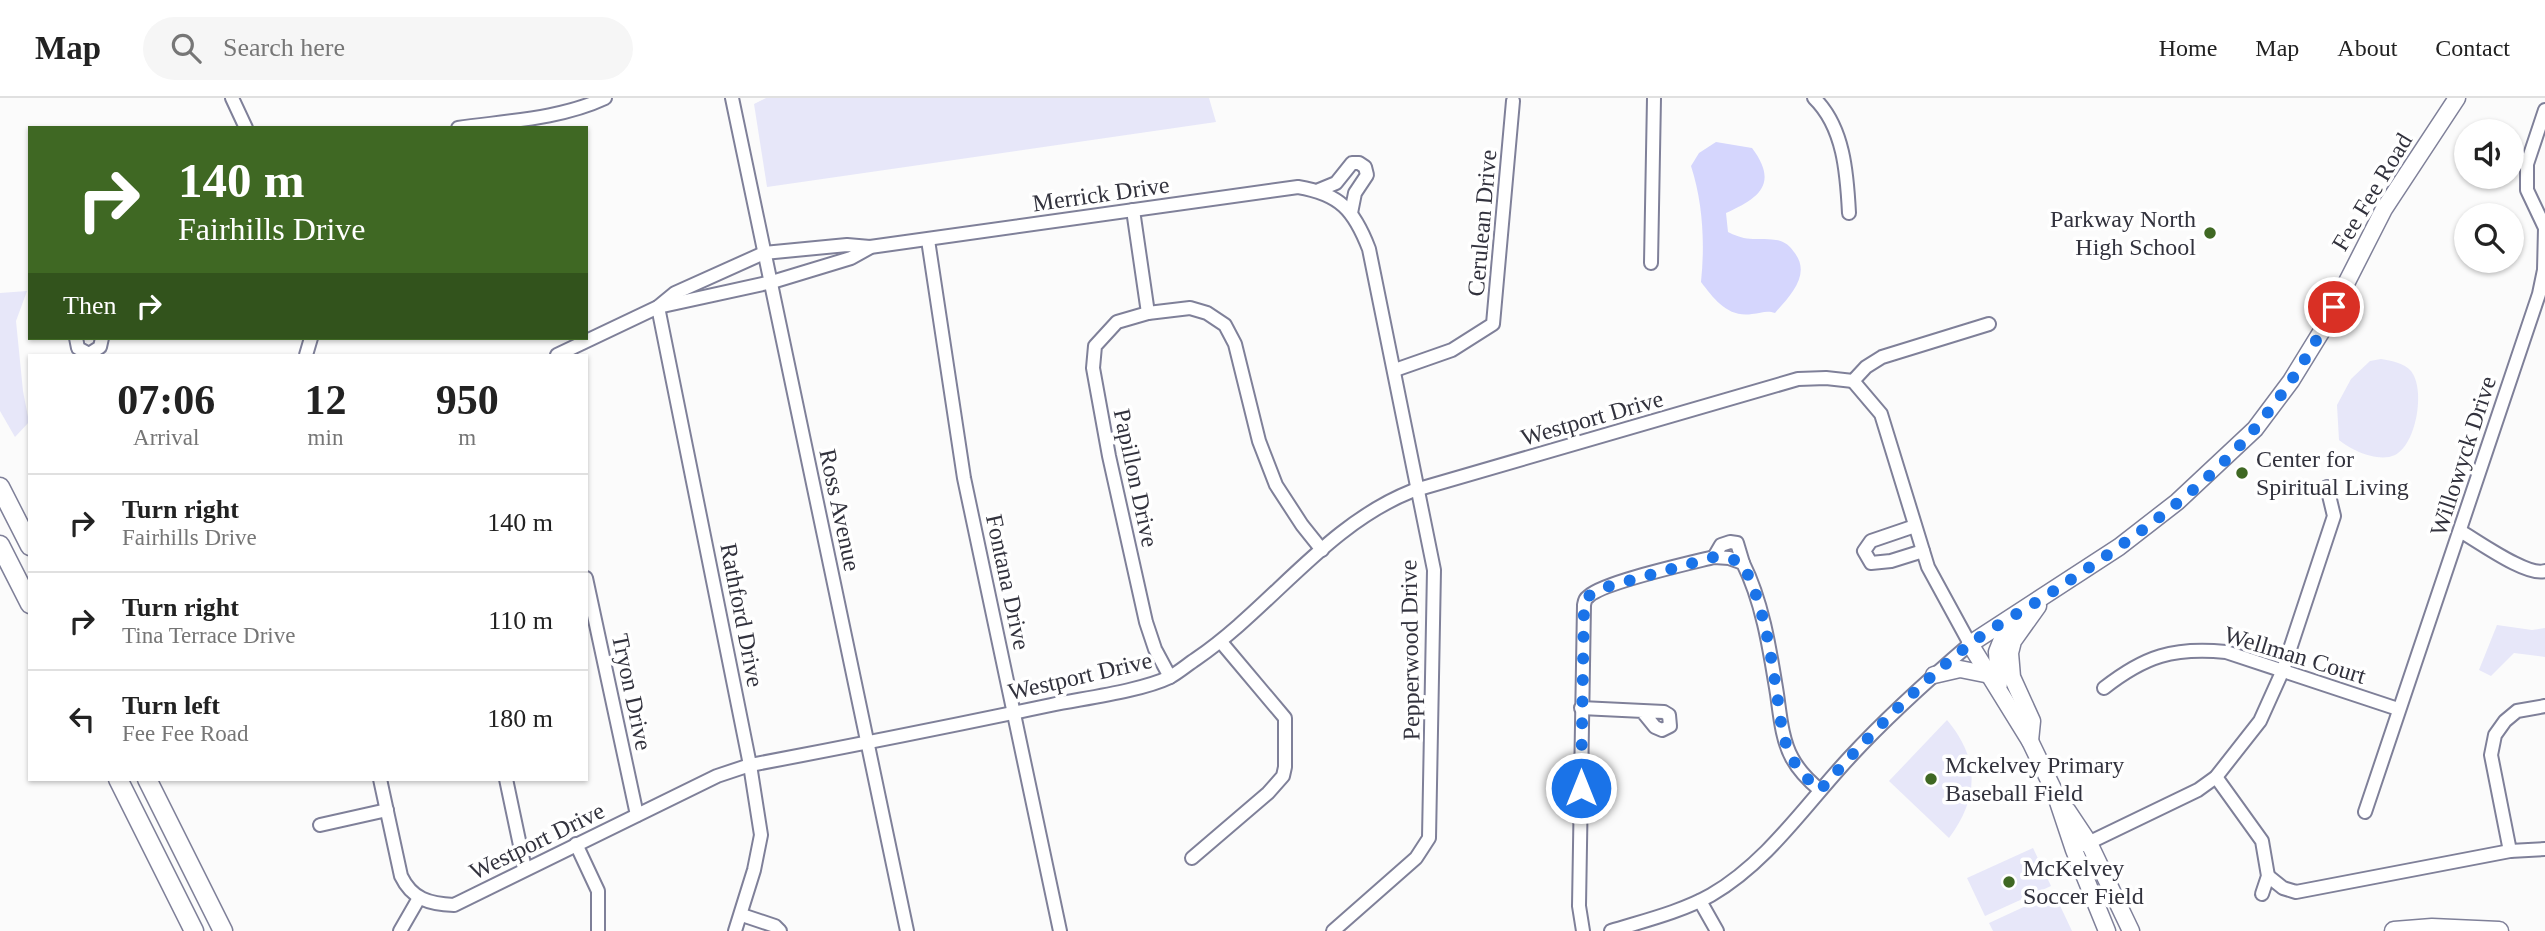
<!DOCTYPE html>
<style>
:root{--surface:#fff;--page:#f6f6f6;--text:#222;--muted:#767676;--line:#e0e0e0}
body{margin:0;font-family:Georgia,serif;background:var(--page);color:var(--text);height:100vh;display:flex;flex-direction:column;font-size:26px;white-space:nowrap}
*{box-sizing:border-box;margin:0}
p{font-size:23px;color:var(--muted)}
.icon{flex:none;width:38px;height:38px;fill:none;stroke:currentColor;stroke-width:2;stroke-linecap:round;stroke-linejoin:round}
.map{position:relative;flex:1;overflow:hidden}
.details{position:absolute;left:28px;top:256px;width:560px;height:427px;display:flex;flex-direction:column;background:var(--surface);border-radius:0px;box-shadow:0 2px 5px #0004}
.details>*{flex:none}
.banner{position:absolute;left:28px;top:28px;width:560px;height:214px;border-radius:0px;box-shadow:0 2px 5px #0004;background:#3f6823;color:#fff;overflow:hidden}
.fabs{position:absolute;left:2454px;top:21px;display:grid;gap:14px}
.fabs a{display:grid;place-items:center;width:70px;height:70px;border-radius:50%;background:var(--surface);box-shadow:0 2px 5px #0004;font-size:35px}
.pin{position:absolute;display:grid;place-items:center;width:60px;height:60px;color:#fff;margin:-30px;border:4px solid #fff;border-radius:50%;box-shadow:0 2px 7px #0007}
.me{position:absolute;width:77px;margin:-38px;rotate:0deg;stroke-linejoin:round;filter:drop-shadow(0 0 5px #0008)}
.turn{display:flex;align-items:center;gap:24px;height:147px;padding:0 35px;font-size:32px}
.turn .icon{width:91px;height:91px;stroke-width:2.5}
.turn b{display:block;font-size:49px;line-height:60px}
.then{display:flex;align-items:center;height:66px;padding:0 35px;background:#0003;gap:14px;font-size:26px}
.eta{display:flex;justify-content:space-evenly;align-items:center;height:119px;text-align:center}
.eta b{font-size:42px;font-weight:700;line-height:49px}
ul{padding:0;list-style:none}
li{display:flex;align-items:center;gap:21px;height:98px;padding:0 35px;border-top:2px solid var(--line)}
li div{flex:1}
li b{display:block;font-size:26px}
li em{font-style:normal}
header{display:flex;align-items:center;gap:42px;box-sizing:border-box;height:98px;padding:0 35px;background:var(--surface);border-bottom:2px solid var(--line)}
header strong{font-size:33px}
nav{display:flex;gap:38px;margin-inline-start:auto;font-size:24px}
.search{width:490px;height:63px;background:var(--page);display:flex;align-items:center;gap:18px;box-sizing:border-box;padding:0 24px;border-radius:38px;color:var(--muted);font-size:26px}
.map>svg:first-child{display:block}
.green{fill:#e7e7f9}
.water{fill:#d5d6fd}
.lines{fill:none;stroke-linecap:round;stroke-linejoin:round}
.minor-casing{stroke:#7f8099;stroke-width:16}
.major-casing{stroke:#7f8099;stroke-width:19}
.highway-casing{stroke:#7f8099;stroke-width:21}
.minor{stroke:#fff;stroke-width:12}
.major{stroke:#fff;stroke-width:16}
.highway{stroke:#fff;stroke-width:18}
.route{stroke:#1a73e8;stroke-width:12;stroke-dasharray:0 21.6}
.poi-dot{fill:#3f6823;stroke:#fff;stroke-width:2.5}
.labels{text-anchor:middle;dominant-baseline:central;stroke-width:7;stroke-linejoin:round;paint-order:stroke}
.street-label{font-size:24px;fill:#32323d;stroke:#fff}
.poi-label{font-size:24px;fill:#32323d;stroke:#fff;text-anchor:start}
</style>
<header>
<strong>Map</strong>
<div class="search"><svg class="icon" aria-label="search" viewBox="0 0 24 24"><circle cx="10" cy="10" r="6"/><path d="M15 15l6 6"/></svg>Search here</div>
<nav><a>Home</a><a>Map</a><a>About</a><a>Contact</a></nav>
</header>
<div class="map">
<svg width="2545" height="833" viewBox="0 0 2545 833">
<rect width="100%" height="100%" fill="#fbfbfb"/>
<g class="green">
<path d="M766,0H1209L1216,24L767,89L754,6Z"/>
<path d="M27,193L16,223L23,293L29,324L15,339L0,313V195Z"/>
<path d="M2381,261C2392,263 2404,265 2411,273C2426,292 2416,347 2395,357C2378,365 2351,352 2339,342L2337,307L2351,281L2370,263Z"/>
<path d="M2497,527L2532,532L2545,530V559L2514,555L2491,578L2479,572Z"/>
<path d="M1947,622C1980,661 1979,700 1949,740L1889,683Z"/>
<path d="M2033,750L2051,788L1985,818L1967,780Z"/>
<path d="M2054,795L2072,833H1993L1989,825Z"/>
</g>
<path class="water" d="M1716,44L1752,50C1779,86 1759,100 1726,115L1728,134C1750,145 1755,139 1776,142C1784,143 1790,148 1794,154C1812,176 1790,198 1775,215C1767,212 1761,215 1752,216C1728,220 1714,201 1701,184C1705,146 1703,105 1691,68L1699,55Z"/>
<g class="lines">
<defs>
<g id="minor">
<path d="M232,0L246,30"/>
<path d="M732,0L907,833"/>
<path d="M1814,0C1844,29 1847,76 1849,115"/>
<path d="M458,30C506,23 560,21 605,0"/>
<path d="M1319,92L1336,85L1352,65H1359L1365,69L1367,77L1355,95L1351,115"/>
<path d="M1133,112L1148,215"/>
<path d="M928,142L964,380L1060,833"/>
<path d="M1651,165L1654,0"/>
<path d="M658,209L750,667L761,737L754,772L735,833"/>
<path d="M658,209L772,184L851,160L869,150"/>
<path d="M76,240L78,250L89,256L100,249L102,240"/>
<path d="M306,257L311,240"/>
<path d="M557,257L658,209L675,195L764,155L847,147L870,149L1298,89C1340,96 1354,112 1369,151L1434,472L1429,740L1416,760L1333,833"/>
<path d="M1395,272L1452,252L1493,226L1513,3"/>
<path d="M1915,428L1871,443L1864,453L1871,465L1891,463L1923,453"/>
<path d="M2460,433C2478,443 2527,479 2545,473"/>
<path d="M1714,459L1721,447L1730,444L1737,445L1743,465"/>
<path d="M586,480L637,717"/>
<path d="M1170,579L1155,551L1146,524L1109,358L1093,270L1095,248L1117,224L1148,215L1190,210L1207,215L1225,227L1235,246L1259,343L1276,387L1302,427L1322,452"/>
<path d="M2104,590C2145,558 2173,549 2226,554L2398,611"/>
<path d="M2545,608L2517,613L2505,623L2495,637L2491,657L2510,753L2545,751"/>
<path d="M1581,610L1664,614L1669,617L1670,628L1662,632L1655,629L1642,613"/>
<path d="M2216,679L2262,743L2268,778L2262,796"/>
<path d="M380,681L401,778C412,801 429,806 454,807L717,678L750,667C851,648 951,628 1051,607C1085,600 1141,593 1170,579C1179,574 1187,567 1196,561C1271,510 1326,427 1412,393L1798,281L1826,280L1853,283L1866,269L1882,259L1989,226"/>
<path d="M506,681L525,771"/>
<path d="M2365,714L2539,196L2544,172L2545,130L2527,92V66L2545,12"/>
<path d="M320,727L387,712"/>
<path d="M576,746L598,793V833"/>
<path d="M2084,747L2198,692L2216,679L2260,623L2283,572L2334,418L2327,389"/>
<path d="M1192,760L1268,695L1283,678L1285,669V620L1221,544"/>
<path d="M2268,778L2283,790L2296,794L2510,753"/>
<path d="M1700,803L1717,833"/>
<path d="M742,817L775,828L780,833"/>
<path d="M400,833L419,800"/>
<path d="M1583,833L1579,808L1584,507C1585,502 1585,501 1589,498C1604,484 1690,465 1714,459L1729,460L1743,465C1763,505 1770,553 1777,596C1780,617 1782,642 1792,660C1799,673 1809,683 1820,692"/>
<path d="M1611,833C1643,823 1681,814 1711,797C1768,764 1806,706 1850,659C1887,619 1928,582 1970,546L1928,469L1881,316L1853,283"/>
</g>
<g id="major">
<path d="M1934,577L1960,571L1990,577"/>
<path d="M1999,586L1997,554L2010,521"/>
<path d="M2030,643L2032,623L2012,579L2010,555L2013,543L2038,508"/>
<path d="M2067,712L2089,745L2131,833"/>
<path d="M2107,833L2074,752L2055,695L2030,643L1970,546L2119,449L2177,404L2255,331L2291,283L2323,231L2384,111L2457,0"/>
</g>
<g id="highway">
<path d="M0,389L30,448"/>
<path d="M0,447L30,506"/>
<path d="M118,681L194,833"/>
<path d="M147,681L223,833"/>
<path d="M2394,833L2432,830L2499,833"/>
</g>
</defs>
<use href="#minor" class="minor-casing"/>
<use href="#major" class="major-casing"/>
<use href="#highway" class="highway-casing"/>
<use href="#minor" class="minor"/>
<use href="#major" class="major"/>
<use href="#highway" class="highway"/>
</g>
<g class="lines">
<path class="route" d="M1581,690L1584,507L1587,499L1603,490L1714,459L1729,460L1742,465C1764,505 1770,553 1777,596C1780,617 1782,642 1792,660C1799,673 1809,683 1820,692C1866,641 1914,590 1969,547C1996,526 2029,510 2058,490C2125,446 2205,391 2256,329C2287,292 2313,251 2334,209"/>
</g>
<g class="poi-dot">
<circle cx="2210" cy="135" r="7"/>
<circle cx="2242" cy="375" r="7"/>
<circle cx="1931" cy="681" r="7"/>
<circle cx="2009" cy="784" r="7"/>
</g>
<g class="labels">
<g class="street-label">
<text transform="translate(2372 94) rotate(-59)">Fee Fee Road</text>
<text transform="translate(1101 96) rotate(-8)">Merrick Drive</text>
<text transform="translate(1482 125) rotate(-85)">Cerulean Drive</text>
<text transform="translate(1592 320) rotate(-16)">Westport Drive</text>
<text transform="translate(2463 358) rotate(-72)">Willowyck Drive</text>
<text transform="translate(1136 380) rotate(78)">Papillon Drive</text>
<text transform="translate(840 412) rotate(78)">Ross Avenue</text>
<text transform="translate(1008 484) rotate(78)">Fontana Drive</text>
<text transform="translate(742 517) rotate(79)">Rathford Drive</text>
<text transform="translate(1410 552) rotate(-91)">Pepperwood Drive</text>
<text transform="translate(2295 557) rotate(17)">Wellman Court</text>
<text transform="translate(1080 578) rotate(-13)">Westport Drive</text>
<text transform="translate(632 594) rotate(78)">Tryon Drive</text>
<text transform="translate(537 743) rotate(-26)">Westport Drive</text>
</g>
<g class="poi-label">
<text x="2196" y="121" text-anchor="end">Parkway North<tspan x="2196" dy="28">High School</tspan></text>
<text x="2256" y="361">Center for<tspan x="2256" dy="28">Spiritual Living</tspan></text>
<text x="1945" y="667">Mckelvey Primary<tspan x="1945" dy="28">Baseball Field</tspan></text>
<text x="2023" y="770">McKelvey<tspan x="2023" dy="28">Soccer Field</tspan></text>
</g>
</g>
</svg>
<div class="fabs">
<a><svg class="icon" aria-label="sound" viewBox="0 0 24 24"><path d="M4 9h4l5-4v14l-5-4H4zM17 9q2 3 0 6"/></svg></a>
<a><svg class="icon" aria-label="search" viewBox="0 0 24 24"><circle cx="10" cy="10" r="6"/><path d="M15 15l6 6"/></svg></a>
</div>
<div class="pin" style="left:2334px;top:209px;background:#d93025"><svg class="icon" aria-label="arrive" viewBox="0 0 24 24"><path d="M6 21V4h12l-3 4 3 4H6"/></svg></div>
<svg class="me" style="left:1581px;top:690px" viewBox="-20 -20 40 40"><circle r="17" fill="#1a73e8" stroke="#fff" stroke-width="3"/><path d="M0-11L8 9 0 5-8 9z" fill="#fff"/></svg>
<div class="banner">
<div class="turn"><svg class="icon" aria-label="right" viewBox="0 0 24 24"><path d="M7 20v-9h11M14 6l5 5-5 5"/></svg><div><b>140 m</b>Fairhills Drive</div></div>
<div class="then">Then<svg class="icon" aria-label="right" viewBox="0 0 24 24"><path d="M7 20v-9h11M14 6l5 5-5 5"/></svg></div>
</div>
<section class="details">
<div class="eta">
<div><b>07:06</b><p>Arrival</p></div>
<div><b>12</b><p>min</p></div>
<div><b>950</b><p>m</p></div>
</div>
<ul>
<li><svg class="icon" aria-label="right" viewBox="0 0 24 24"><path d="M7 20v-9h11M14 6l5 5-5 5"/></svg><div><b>Turn right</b><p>Fairhills Drive</p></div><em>140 m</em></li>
<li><svg class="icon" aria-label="right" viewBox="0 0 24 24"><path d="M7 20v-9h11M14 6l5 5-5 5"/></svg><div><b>Turn right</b><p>Tina Terrace Drive</p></div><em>110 m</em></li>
<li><svg class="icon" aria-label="left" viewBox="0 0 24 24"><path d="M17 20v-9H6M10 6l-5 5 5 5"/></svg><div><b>Turn left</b><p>Fee Fee Road</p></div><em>180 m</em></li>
</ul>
</section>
</div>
